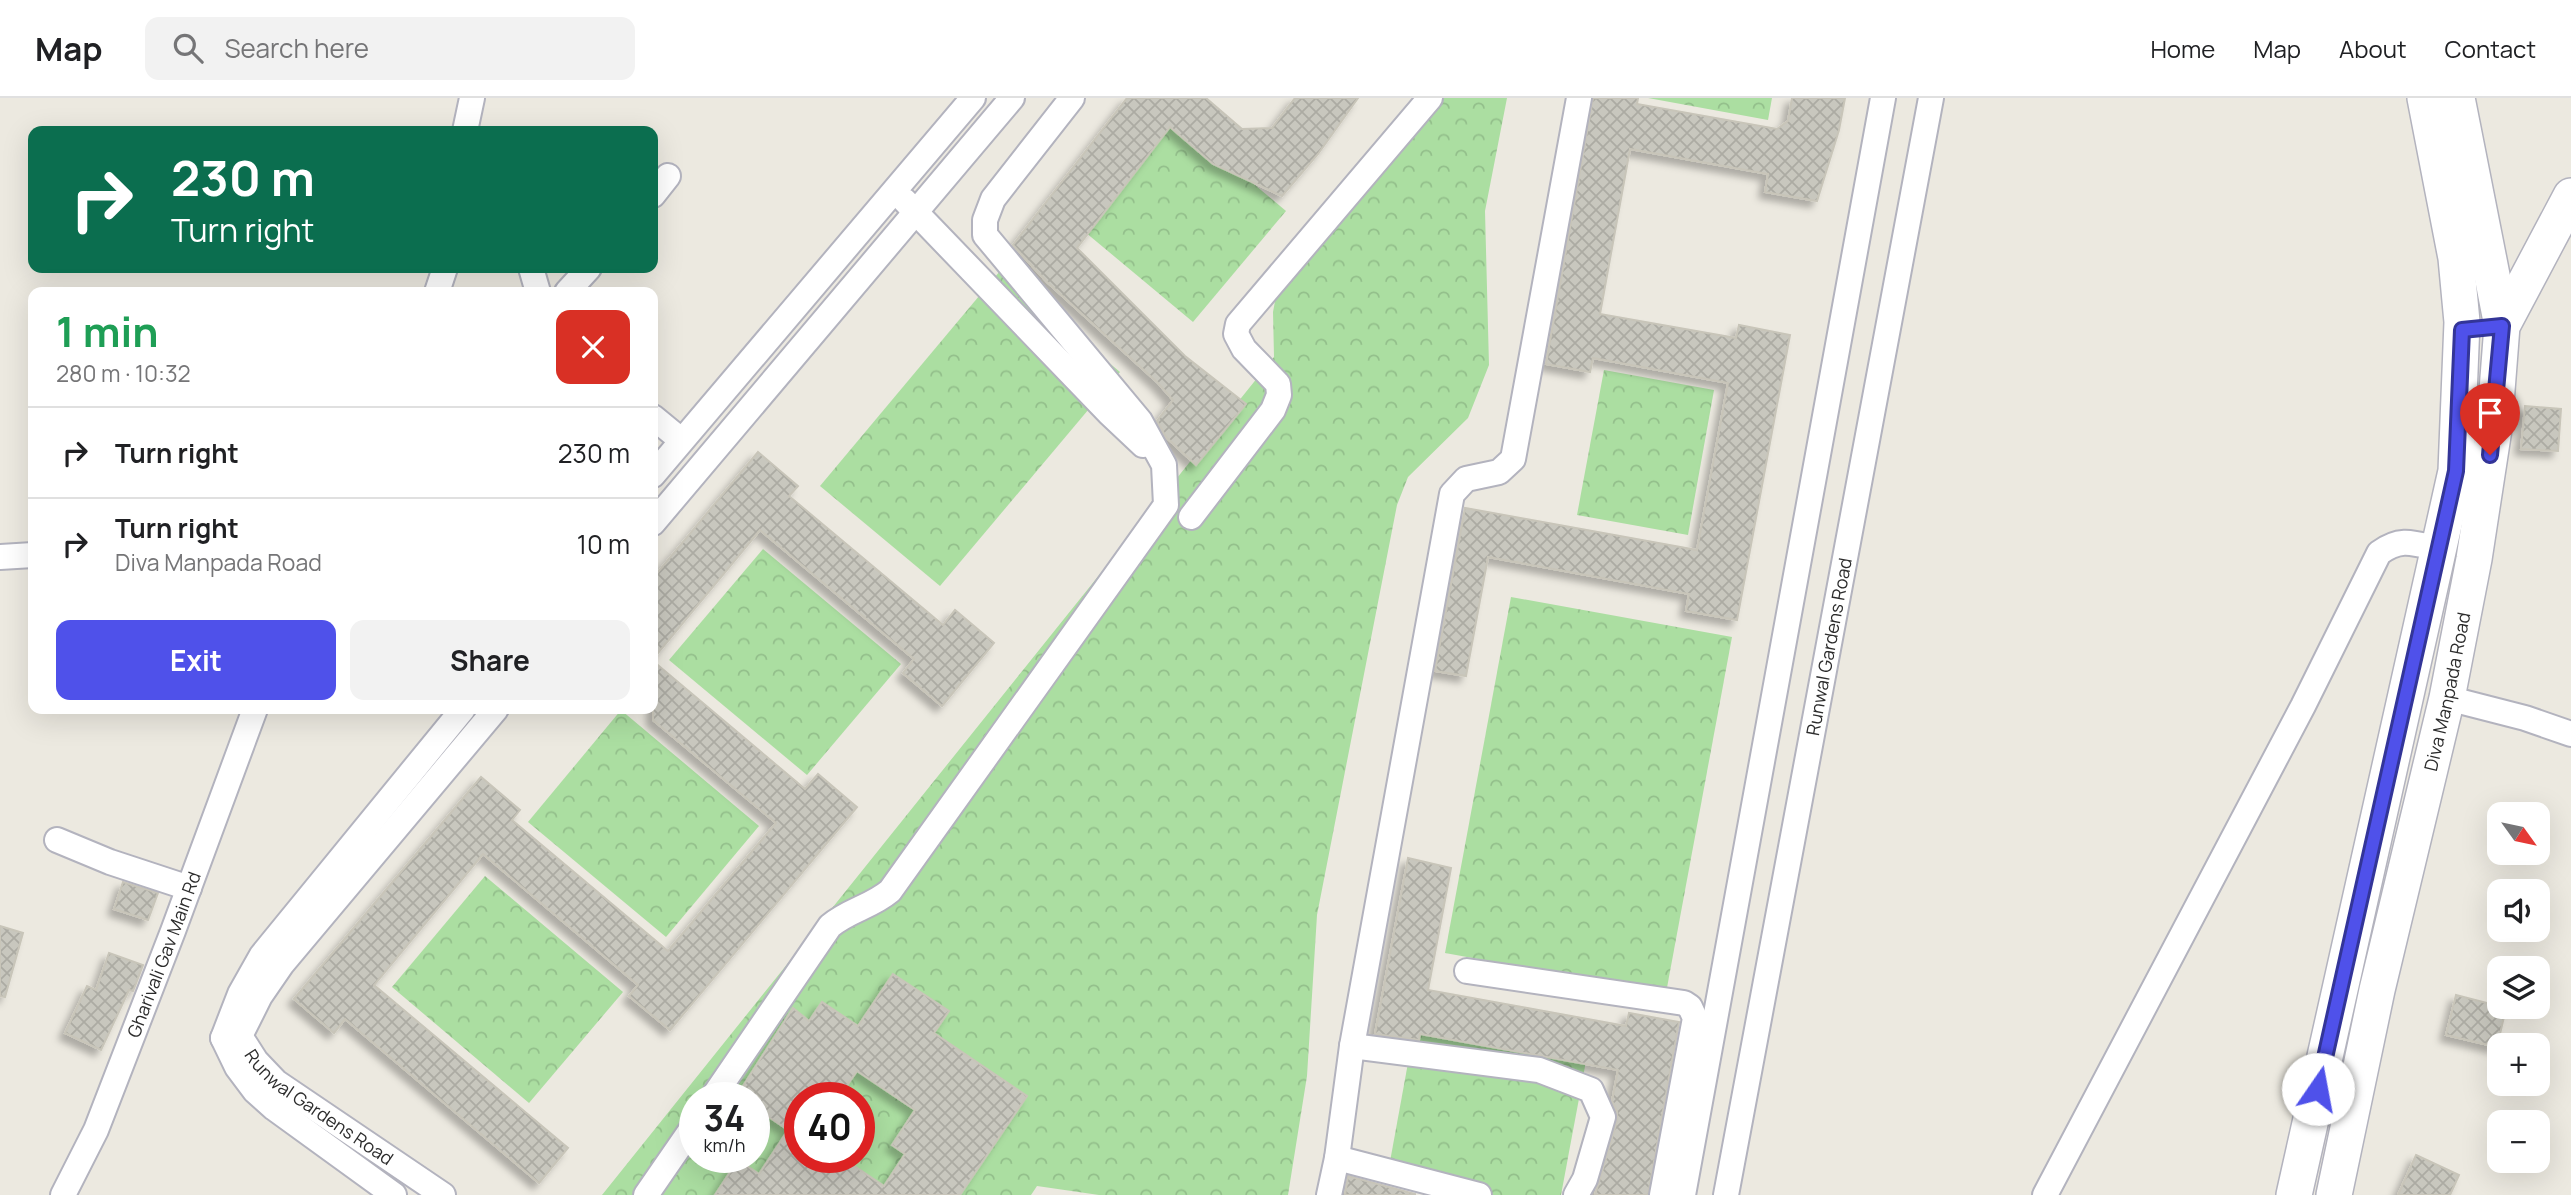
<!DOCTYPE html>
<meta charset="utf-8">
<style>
:root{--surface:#fff;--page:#f2f2f2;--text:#202124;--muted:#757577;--line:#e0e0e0;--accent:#4f51ea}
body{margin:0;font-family:Manrope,sans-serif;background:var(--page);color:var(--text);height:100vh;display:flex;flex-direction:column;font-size:26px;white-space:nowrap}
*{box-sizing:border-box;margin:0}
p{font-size:23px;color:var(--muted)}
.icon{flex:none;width:38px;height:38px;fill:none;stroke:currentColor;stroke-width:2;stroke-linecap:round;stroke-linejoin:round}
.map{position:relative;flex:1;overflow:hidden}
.side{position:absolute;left:28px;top:189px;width:630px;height:427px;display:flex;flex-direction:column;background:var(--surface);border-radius:14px;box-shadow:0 7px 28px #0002}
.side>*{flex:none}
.guide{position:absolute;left:28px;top:28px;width:630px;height:147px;border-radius:14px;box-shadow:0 7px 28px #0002;background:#0b6e4f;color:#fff;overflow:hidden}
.needle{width:46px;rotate:123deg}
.tools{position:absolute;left:2487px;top:704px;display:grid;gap:14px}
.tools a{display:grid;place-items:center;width:63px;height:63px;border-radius:14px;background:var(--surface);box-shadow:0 7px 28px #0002;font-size:35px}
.speed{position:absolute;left:679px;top:984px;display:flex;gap:14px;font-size:35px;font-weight:700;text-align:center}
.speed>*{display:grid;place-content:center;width:91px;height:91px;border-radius:50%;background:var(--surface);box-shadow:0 7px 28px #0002;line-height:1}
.speed small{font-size:18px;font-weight:400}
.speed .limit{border:10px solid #d22;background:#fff;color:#111}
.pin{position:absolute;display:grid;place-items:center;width:60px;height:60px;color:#fff;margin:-72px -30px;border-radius:50% 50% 50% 0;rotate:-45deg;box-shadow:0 0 7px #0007}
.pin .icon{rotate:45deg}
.me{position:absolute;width:77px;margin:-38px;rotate:12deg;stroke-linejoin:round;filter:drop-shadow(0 0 5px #0008)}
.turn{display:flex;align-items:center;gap:24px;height:147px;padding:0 28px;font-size:32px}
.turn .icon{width:91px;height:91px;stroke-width:2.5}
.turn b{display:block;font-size:49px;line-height:60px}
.round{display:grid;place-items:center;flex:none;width:74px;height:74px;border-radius:14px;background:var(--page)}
.headline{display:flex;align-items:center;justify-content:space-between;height:119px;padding:0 28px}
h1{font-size:42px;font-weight:700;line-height:52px;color:#1e9e55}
.primary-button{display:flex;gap:14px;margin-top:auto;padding:14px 28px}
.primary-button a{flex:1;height:80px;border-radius:14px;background:var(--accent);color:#fff;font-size:28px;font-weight:700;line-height:80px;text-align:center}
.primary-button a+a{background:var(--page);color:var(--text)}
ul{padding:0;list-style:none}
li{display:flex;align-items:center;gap:21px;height:91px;padding:0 28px;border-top:2px solid var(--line)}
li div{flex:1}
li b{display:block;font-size:26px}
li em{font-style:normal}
header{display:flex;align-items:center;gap:42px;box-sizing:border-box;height:98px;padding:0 35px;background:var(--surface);border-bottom:2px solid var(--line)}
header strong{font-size:33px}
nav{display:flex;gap:38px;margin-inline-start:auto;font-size:24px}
.search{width:490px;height:63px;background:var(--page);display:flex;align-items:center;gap:18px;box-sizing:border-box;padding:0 24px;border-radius:14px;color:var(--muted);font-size:26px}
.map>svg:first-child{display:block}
.forest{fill:url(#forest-crowns);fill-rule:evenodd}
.building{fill:url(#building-cross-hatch);stroke:#c8c5b9;stroke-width:2;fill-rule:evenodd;filter:url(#shadow)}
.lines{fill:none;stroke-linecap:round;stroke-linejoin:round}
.street-casing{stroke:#b3b3be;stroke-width:28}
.secondary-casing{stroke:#b3b3be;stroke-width:38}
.street{stroke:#fff;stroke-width:24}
.secondary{stroke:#fff;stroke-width:35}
.route-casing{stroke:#333598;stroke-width:18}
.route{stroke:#4f51ea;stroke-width:12}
.labels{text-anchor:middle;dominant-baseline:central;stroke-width:5;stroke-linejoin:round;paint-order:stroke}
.street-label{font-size:18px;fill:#2c2c2c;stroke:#fff}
</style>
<header>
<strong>Map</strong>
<div class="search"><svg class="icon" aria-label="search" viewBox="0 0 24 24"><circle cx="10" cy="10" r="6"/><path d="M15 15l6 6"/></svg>Search here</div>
<nav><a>Home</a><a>Map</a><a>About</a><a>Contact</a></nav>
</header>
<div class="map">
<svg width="2571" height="1097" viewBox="0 0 2571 1097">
<defs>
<pattern id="forest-crowns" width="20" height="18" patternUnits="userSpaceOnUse" patternTransform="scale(1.75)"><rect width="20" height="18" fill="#abdea1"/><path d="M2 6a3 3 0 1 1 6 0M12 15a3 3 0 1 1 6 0" fill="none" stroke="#93bf8b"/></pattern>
<pattern id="building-cross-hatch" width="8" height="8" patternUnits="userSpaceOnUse" patternTransform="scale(1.75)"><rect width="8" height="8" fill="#c8c7be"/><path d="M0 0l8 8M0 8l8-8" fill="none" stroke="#acaba3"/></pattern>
<filter id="shadow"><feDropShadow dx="-6" dy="6" stdDeviation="3.5" flood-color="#0004"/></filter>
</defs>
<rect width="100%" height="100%" fill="#ece9e0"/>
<g class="forest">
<path d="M1151,0L1286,113L1193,224L1055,109Z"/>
<path d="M1439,0H1507L1485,113L1489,267L1468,320L1408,379L1397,407L1317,817L1307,978L1288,1097H1099L1037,1088L1031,1097H602L1274,259L1273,214L1279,182ZM695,999H754V1059H695ZM800,999H859V1059H800Z"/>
<path d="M1648,0H1772L1768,22Z"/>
<path d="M1000,173L1120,274L940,488L820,388Z"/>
<path d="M1604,272L1714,292L1688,437L1577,417Z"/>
<path d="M763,451L901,566L807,677L669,562Z"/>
<path d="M1511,499L1732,539L1666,895L1445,855Z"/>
<path d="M621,612L759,728L666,839L528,724Z"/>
<path d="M485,778L623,894L529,1005L392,889Z"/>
<path d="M1414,932L1586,963L1561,1097H1483L1387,1080Z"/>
</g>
<g class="building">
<path d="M1127,0H1206L1242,31L1272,30L1295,0H1358L1318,56L1282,98L1213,66L1170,29L1077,150L1185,258L1246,306L1196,367L1166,339L1157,323L1173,302L1158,285L1047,184L1013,147Z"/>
<path d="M1593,0H1638L1637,6L1777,31L1788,23L1792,0H1845L1839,32L1817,103L1765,94L1768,76L1630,51L1600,216L1736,240L1739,227L1790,237L1737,522L1686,513L1689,496L1488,459L1466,578L1435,573L1465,410L1697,452L1728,285L1593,260L1590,274L1546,266Z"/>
<path d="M2525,308L2561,311L2558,353L2521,351Z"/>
<path d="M758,354L798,388L789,398L943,527L955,512L994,545L942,608L903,575L914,561L760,432L653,561V480Z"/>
<path d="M653,563L805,691L818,676L857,709L670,932L629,898L638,887L483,756L374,887L568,1050L539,1085L345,921L334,935L294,901L481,679L520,712L512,722L668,853L776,725L653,622Z"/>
<path d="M1408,760L1451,770L1428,892L1626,928L1629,915L1679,924L1648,1097H1595L1617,1023V1013L1612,1003L1618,972L1420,936L1419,942L1375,936Z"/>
<path d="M123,784L158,795L148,822L114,811Z"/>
<path d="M0,828L23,835L5,899L0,898Z"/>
<path d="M109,855L143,867L133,893L129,892L101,952L65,935L87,888L96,892Z"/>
<path d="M893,876L949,913L934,935L1027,998L960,1097H715L738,1062L759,1076L788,1032L754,1009V999H736L793,910L809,923L822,904L858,928ZM857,973L915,1012L892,1047L905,1056L884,1088L841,1059H800V999H839Z"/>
<path d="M2456,897L2506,910L2497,949L2446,937Z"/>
<path d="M2416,1057L2459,1077L2450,1097H2398Z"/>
<path d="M1348,1078L1415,1096V1097H1345Z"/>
</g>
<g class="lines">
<defs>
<g id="street">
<path d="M465,33L472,0"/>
<path d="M653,97L668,78"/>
<path d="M905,103L1109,315L1143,347"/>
<path d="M531,170L538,194"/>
<path d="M437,194L445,170"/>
<path d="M567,194L589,170"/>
<path d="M653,319L681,342"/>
<path d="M653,377L973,0"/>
<path d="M1191,419L1273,312L1279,297L1278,286L1244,251L1236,236L1238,226L1430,0"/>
<path d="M653,425L1012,0"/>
<path d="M0,459L33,457"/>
<path d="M2447,600L2525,620L2571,636"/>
<path d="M57,742L110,764L189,790"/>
<path d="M1467,873L1684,905L1690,909L1695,920L1662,1097"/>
<path d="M240,938L260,898L282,866L496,611"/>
<path id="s1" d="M240,938L256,963L276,984L443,1097"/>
<path d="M223,940L240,896L262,857L463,611"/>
<path d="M223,940L237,969L255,993L274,1010L394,1097"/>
<path d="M1352,948L1539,972L1591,992L1603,1019L1585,1081L1576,1097"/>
<path d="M713,999L830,828C849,812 871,809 890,793L1166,407L1164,367L1140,323L985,137V122L993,101L1072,0"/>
<path d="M1337,1060L1479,1097"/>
<path id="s2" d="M63,1097L96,1032L173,833L255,611"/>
<path d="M646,1097L695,1026"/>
<path d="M1329,1097L1337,1060L1352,948L1452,396L1466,381L1499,374L1513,361L1579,0"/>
<path d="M1683,1097L1883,0"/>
<path id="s3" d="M1726,1097L1931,0"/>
<path d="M2045,1097L2303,608L2379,455C2401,439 2413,445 2438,451"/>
</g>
<g id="secondary">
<path d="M2457,0L2502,228"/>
<path d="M2294,1097L2456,373L2462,224L2456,160L2425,0"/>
<path id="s4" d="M2334,1097L2377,892L2447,600L2474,461L2494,331L2502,228L2571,98"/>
</g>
</defs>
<use href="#street" class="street-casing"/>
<use href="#secondary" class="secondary-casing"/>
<use href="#street" class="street"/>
<use href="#secondary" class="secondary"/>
</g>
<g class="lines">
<defs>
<path id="route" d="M2318,991L2456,373L2462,232L2502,228L2490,357"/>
</defs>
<use href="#route" class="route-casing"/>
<use href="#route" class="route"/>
</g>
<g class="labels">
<g class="street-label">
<text stroke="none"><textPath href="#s3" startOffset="558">Runwal Gardens Road</textPath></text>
<text stroke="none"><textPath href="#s4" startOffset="516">Diva Manpada Road</textPath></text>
<text stroke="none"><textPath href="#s2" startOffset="261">Gharivali Gav Main Rd</textPath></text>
<text stroke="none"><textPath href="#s1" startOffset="108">Runwal Gardens Road</textPath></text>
</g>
</g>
</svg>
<div class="tools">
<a><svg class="needle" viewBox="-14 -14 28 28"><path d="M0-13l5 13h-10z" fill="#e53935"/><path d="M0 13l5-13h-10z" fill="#757577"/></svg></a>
<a><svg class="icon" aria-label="sound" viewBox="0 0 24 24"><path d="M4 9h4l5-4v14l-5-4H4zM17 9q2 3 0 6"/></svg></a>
<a><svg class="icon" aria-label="layers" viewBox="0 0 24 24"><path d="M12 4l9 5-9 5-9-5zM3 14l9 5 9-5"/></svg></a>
<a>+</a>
<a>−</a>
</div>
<div class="speed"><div>34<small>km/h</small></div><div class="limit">40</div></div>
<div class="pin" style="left:2490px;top:357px;background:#d93025"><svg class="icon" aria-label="arrive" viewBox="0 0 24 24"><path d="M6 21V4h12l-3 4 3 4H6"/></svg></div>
<svg class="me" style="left:2318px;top:991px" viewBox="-20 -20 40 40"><circle r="19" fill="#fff"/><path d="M0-13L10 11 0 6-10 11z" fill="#4f51ea"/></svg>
<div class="guide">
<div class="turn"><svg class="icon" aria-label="right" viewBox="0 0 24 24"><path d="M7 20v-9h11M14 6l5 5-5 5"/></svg><div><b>230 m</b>Turn right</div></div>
</div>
<section class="side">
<div class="headline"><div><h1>1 min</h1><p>280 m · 10:32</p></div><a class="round" style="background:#d93025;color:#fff"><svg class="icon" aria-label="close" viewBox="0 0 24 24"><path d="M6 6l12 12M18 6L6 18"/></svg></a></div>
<ul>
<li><svg class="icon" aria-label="right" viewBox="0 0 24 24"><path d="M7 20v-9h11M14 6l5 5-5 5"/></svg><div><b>Turn right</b></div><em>230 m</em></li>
<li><svg class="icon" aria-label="right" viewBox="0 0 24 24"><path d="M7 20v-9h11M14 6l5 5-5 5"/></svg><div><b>Turn right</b><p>Diva Manpada Road</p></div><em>10 m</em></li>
</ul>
<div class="primary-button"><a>Exit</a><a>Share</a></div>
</section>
</div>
